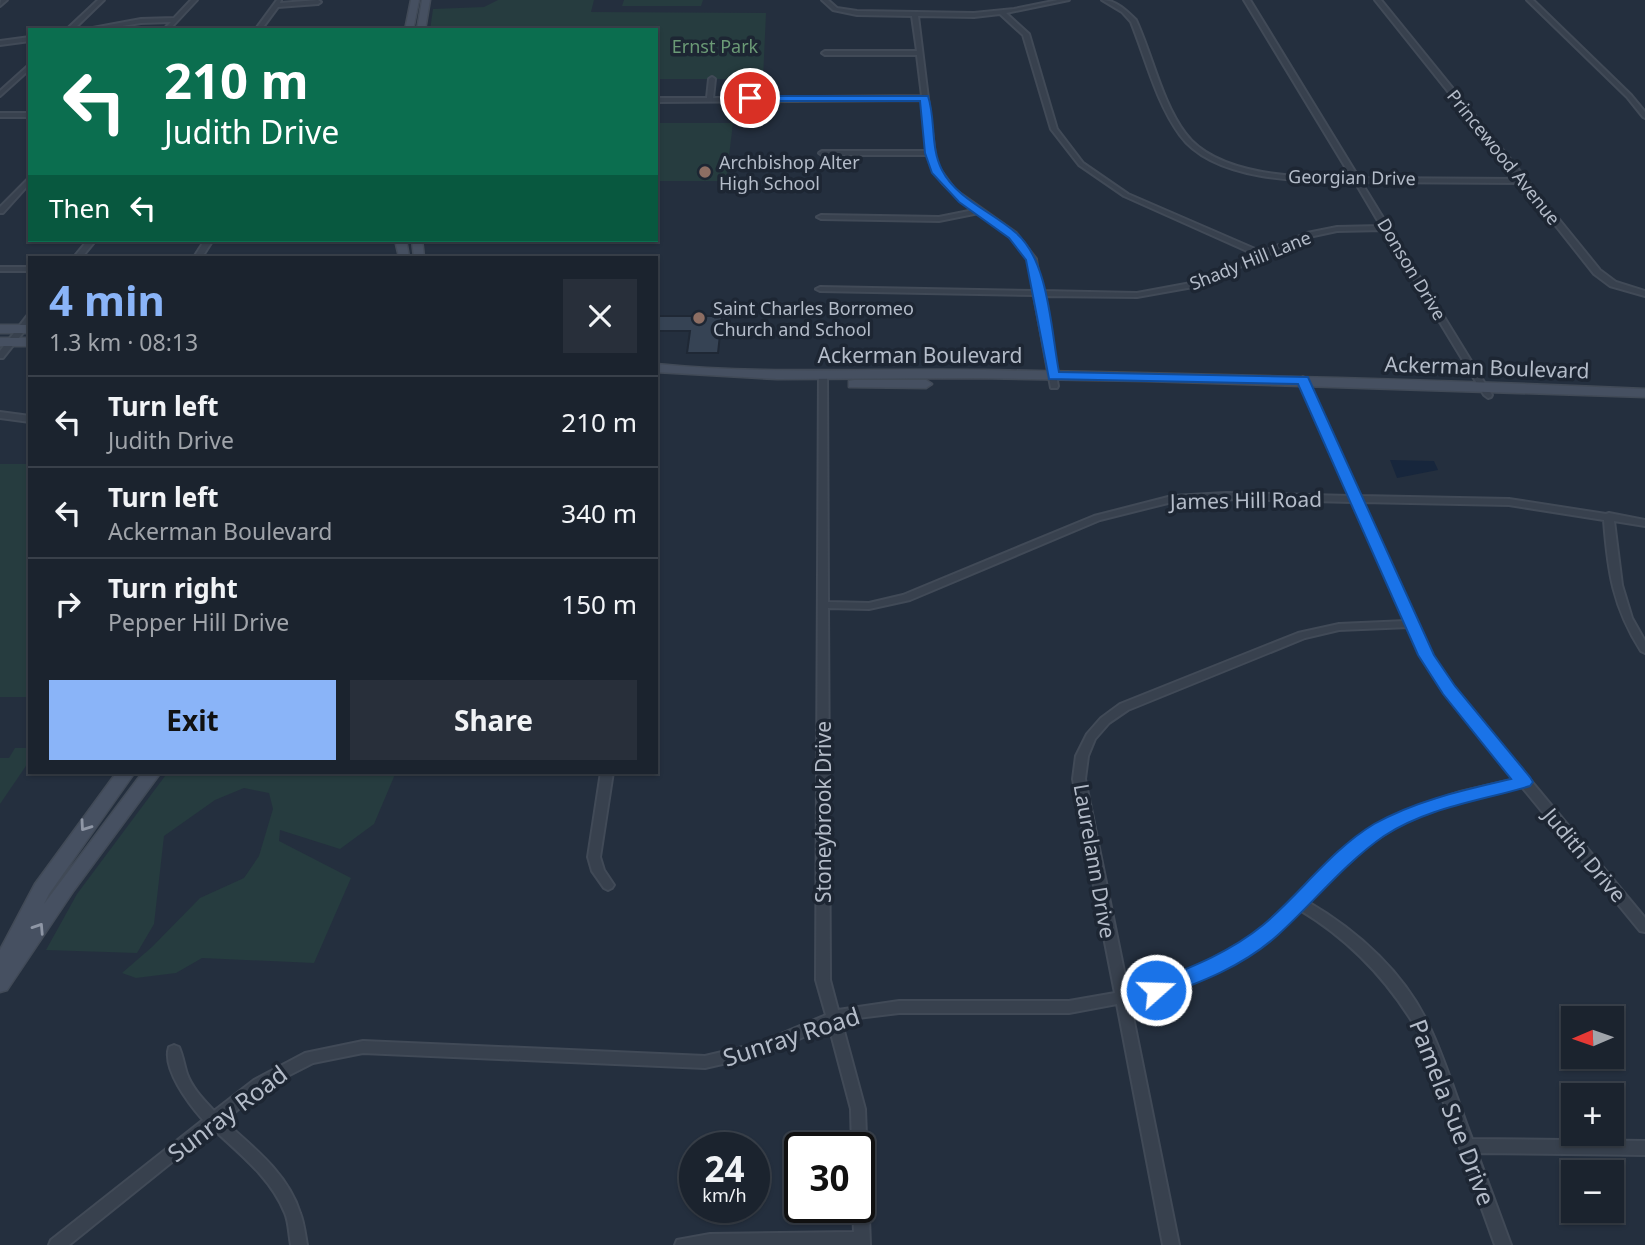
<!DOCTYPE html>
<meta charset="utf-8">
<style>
:root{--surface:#1b232e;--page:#282f3a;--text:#f1f3f6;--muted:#a0a4aa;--line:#39404a;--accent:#8ab4f8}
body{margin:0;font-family:"Noto Sans",sans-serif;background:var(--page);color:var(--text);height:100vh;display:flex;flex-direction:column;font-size:26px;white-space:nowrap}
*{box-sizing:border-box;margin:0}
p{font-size:23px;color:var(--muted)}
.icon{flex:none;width:38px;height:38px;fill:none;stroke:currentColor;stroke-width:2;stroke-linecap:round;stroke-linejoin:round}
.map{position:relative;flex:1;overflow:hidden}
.sheet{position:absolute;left:28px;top:256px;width:630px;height:518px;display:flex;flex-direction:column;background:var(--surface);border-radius:0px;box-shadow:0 2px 5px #0004,0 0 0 2px var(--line)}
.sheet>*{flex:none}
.guide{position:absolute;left:28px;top:28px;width:630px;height:214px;border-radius:0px;box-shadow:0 2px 5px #0004,0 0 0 2px var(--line);background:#0b6e4f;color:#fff;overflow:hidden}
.needle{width:46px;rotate:268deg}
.controls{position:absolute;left:1561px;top:1006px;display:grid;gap:14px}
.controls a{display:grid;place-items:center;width:63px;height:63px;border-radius:0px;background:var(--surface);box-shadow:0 2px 5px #0004,0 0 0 2px var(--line);font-size:35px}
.speed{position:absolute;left:679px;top:1132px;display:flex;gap:14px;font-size:35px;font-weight:700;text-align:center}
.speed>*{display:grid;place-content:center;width:91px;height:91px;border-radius:50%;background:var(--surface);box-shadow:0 2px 5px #0004,0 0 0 2px var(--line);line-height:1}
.speed small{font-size:18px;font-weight:400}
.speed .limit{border:4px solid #111;border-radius:10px;background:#fff;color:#111}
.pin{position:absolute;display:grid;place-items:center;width:60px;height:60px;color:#fff;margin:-30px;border:4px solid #fff;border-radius:50%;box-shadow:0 2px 7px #0007}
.me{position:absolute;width:77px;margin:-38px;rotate:70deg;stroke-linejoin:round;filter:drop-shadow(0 0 5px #0008)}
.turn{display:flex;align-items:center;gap:24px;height:147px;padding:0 21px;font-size:32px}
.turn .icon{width:91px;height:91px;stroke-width:2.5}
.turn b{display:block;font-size:49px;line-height:60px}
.then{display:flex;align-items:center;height:66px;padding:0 21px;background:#0003;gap:14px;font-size:26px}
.round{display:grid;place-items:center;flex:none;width:74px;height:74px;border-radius:0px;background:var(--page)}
.head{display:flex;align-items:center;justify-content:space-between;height:119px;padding:0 21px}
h1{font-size:42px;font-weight:700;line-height:52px;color:var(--accent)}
.button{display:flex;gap:14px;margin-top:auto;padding:14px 21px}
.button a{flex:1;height:80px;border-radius:0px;background:var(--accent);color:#111;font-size:28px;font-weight:700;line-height:80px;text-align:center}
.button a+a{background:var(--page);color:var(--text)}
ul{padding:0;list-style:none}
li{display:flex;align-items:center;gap:21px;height:91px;padding:0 21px;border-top:2px solid var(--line)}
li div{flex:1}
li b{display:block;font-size:26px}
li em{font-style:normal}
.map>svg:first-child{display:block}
.green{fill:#263c3f}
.water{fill:#17263c}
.building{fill:#364354;stroke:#1f2835;stroke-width:2}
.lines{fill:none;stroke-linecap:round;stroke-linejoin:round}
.street-casing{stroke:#414a57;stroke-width:4}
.secondary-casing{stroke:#414a57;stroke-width:3}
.street{fill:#38414e;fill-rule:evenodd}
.secondary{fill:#465061;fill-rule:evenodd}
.oneway{stroke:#8e96a5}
.route{fill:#1a73e8;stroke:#114b97;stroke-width:2}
.education-dot{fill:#8d6e63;stroke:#1d2633;stroke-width:2.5}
.labels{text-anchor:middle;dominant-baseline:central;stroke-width:7;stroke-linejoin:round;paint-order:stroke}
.far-park-label{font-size:18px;fill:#6b9a76;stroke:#1d2633}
.far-street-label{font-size:18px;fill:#b4bcc9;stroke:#1d2633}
.far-poi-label{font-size:18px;fill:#b4bcc9;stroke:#1d2633;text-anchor:start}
.street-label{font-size:21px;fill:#b4bcc9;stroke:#1d2633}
.near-street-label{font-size:24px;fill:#b4bcc9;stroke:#1d2633}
</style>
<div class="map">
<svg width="1645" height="1245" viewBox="0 0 1645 1245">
<rect width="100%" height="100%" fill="#242f3e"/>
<g class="green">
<path d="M498,0H594L591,12L766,13L763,79H656V30H430L433,9L484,7Z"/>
<path d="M624,0H703L701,6H622Z"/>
<path d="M660,123H733L726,181H656V141Z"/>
<rect x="0" y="464" width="30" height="233"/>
<path d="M15,748H30V760L0,804V758H9Z"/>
<path d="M168,772H396L374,824L340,849L280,830L279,841L351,878L314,963L202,958L176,973L136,978L122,973L152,947L200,898L244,878L259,856L273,809L269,793L244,788L215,800L164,836L154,924L137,953L46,950L77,894Z"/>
</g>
<path class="water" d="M1390,460L1434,461L1438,470L1397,478Z"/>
<path class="building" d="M656,316H722L718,353H687L690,331H656Z"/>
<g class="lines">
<defs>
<g id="street">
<path d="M1,0H7L0,6Z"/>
<path d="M98,0H104L73,30H66Z"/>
<path d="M191,0H197L169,30H163L171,22L141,23L97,30H82L141,19L174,18Z"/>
<path d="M277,0H281L280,3L318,0L321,2L318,4L278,7L261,30H255Z"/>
<path d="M822,0H828L837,8L857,11L974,13L1014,9L1058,0H1069L1006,13L1029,34L1057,129L1083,163L1128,194L1262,252L1307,233L1337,227L1381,226L1355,182C1303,182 1213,181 1180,135C1156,102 1146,59 1131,22L1122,12L1102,0C1116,0 1127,11 1136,20C1153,57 1161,100 1185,133C1217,177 1303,178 1352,178L1244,0H1250L1359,178L1518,179L1375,0H1381L1600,270L1616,282L1645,291V296L1610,286L1594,274L1522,183L1361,182L1492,395L1491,397L1488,398L1484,395L1384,230L1337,231L1309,237L1193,287L1137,297L1042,296L1058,386L1057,388H1051L1034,295L820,291L816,289L820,287L1034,291L1028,259L1010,237L979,213L939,221L821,219L817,217L821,215L939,217L974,210C956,196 931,179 929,155H822L819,153L822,151H928L922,100L656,102V98H707L709,79L712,77L715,79L713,98L922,96L917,55H825L822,53L825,51H917L912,16L857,15L833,10ZM1000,14L1023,35L1051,129L1079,165L1124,196L1256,255L1191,283L1137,293L1041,291L1036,259L1016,233L955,190L936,164L918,16L974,17Z"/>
<path d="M1527,0H1533L1631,95L1645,112V118L1643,117L1627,97Z"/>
<path d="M30,37V41L0,45V41Z"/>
<path d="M30,64V69L0,96V91Z"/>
<rect x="0" y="113" width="30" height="4"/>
<path d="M30,177V183L3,213H0V207Z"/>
<path d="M88,240H96L82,257H74Z"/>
<path d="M205,240H213L202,257H194Z"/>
<rect x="0" y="267" width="30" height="4"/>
<path d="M27,316H30V324L3,358H0V351Z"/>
<path d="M823,371L827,374L828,602L869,603L903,595L1094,516L1172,496L1226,493L1350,496L1299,380L1303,377L1307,380L1360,496L1509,499L1606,514L1609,513L1645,520V526L1614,521L1622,585L1632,618L1645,641V653L1641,651C1613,607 1608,572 1604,520L1509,505L1362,502L1435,662L1453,687L1645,918V932L1640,931L1522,787L1462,800L1408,819L1360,850L1308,902C1358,931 1406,974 1430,1028C1447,1064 1458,1103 1472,1139L1645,1141V1155L1477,1153L1511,1245H1495L1418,1031C1388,980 1350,940 1300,910L1275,935L1246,956L1215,973L1130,1002L1179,1245H1163L1117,1004L1069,1013H899L841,1020L865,1109L870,1245H675L677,1240L710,1234L854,1232L853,1208H859V1148H852L851,1109L829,1026L762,1055L705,1068L363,1053L313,1063L264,1088L224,1121C253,1147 288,1174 300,1213C304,1223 305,1234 307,1245H291C289,1235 289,1222 285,1213C271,1178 240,1154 213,1129L69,1245H49L51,1240L203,1120C189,1104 162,1069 169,1047L174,1045L179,1047C183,1056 184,1065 187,1074C192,1088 204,1100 214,1111L254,1080L305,1053L363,1041L705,1056L760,1043L826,1015L816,980L819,374ZM1226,499L1353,502L1406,621L1339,624L1298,633L1120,704L1101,718L1087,734L1076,756L1073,779L1115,993L1069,1001H899L838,1010L830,980L828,608L869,609L910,600L1100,520L1172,502ZM1409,627L1425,663L1445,693L1516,779L1460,792L1400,813L1352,844L1265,927L1236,948L1205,965L1138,989L1128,991L1085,779L1088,756L1095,739L1109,723L1128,710L1305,638L1339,630Z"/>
<path d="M0,412L30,416V422L0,418Z"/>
<path d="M601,772H613L600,857L604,870L614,885L612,888L608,890L604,888L592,871L588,857Z"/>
</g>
<g id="secondary">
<path d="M411,0H419L413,30H405Z"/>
<path d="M422,0H430L425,30H417Z"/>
<path d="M395,240H406L409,257H399Z"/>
<path d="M412,240H422L424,257H414Z"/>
<rect x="0" y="325" width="30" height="8"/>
<rect x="0" y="338" width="30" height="8"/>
<path d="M656,364C766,375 874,368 984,370C1204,374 1425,379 1645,389V397L1146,381L979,378L777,379L656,372Z"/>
<path d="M854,380H926L932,384L926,388L849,387V381Z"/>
<path d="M117,772H135L49,894L44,904L143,772H161L74,890L7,990L0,992V950L35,884Z"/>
</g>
</defs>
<use href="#street" class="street-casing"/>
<use href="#secondary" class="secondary-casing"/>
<use href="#street" class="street"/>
<use href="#secondary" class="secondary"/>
</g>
<defs><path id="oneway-chevron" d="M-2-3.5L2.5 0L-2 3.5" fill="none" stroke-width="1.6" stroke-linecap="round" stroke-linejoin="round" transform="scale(1.75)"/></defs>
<g class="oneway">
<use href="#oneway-chevron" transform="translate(85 826) rotate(125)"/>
<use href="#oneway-chevron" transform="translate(39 928) rotate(-57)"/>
</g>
<path class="route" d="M747,96H928C936,120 930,147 942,170C956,198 992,212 1015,232C1049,259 1051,331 1059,372L1308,377L1434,655L1455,686L1530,777L1533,782L1530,786C1481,801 1428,807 1384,836C1345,863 1314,902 1279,934C1244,966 1200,983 1156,998L1149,996L1146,990L1149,984C1189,968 1229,953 1263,925C1301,893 1331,850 1374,824C1417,800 1464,790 1511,779L1443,694L1418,655L1298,384L1049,379L1026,260L1009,238L959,202L932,173L925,153L920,101H750Z"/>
<g class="education-dot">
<circle cx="705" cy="172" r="7"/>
<circle cx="699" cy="318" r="7"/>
</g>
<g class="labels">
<g class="far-park-label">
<text x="715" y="46">Ernst Park</text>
</g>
<g class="far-street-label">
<text transform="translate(1504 157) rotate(51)">Princewood Avenue</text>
<text transform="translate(1352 177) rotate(1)">Georgian Drive</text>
<text transform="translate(1250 260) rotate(-22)">Shady Hill Lane</text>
<text transform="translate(1412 269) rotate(59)">Donson Drive</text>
</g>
<g class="far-poi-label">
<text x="719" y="162">Archbishop Alter<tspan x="719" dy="21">High School</tspan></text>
<text x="713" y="308">Saint Charles Borromeo<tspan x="713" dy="21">Church and School</tspan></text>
</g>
<g class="street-label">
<text x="920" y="355">Ackerman Boulevard</text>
<text transform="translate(1487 367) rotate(2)">Ackerman Boulevard</text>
<text transform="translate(1246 500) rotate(-1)">James Hill Road</text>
<text transform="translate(823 812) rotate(-90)">Stoneybrook Drive</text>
<text transform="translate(1585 855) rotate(50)">Judith Drive</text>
<text transform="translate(1095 861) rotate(80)">Laurelann Drive</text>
</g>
<g class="near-street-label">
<text transform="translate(791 1036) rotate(-18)">Sunray Road</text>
<text transform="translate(1453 1112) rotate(69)">Pamela Sue Drive</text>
<text transform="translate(227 1113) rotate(-37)">Sunray Road</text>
</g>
</g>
</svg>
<div class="controls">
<a><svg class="needle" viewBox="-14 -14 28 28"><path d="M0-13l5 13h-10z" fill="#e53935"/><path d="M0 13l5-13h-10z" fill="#a0a4aa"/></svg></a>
<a>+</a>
<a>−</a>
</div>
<div class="speed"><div>24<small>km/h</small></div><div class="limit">30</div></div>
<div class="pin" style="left:750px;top:98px;background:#d93025"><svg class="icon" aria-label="arrive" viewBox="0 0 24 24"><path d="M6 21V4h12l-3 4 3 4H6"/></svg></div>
<svg class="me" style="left:1156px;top:990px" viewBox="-20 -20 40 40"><circle r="17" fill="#1a73e8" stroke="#fff" stroke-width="3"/><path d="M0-11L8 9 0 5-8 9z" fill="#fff"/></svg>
<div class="guide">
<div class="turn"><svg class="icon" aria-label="left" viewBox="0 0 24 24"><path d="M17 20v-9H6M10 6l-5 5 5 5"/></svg><div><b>210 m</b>Judith Drive</div></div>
<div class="then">Then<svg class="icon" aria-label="left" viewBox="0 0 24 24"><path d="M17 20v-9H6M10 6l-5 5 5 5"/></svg></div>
</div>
<section class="sheet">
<div class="head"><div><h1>4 min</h1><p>1.3 km · 08:13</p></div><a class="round"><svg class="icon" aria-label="close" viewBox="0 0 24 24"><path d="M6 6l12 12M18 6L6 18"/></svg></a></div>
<ul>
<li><svg class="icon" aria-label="left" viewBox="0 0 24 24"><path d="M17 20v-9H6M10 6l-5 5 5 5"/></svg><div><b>Turn left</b><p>Judith Drive</p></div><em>210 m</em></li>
<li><svg class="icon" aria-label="left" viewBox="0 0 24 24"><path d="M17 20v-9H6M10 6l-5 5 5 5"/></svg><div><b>Turn left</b><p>Ackerman Boulevard</p></div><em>340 m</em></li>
<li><svg class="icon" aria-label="right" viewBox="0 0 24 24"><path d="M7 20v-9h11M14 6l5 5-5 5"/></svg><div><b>Turn right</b><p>Pepper Hill Drive</p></div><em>150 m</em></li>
</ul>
<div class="button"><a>Exit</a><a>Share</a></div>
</section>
</div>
